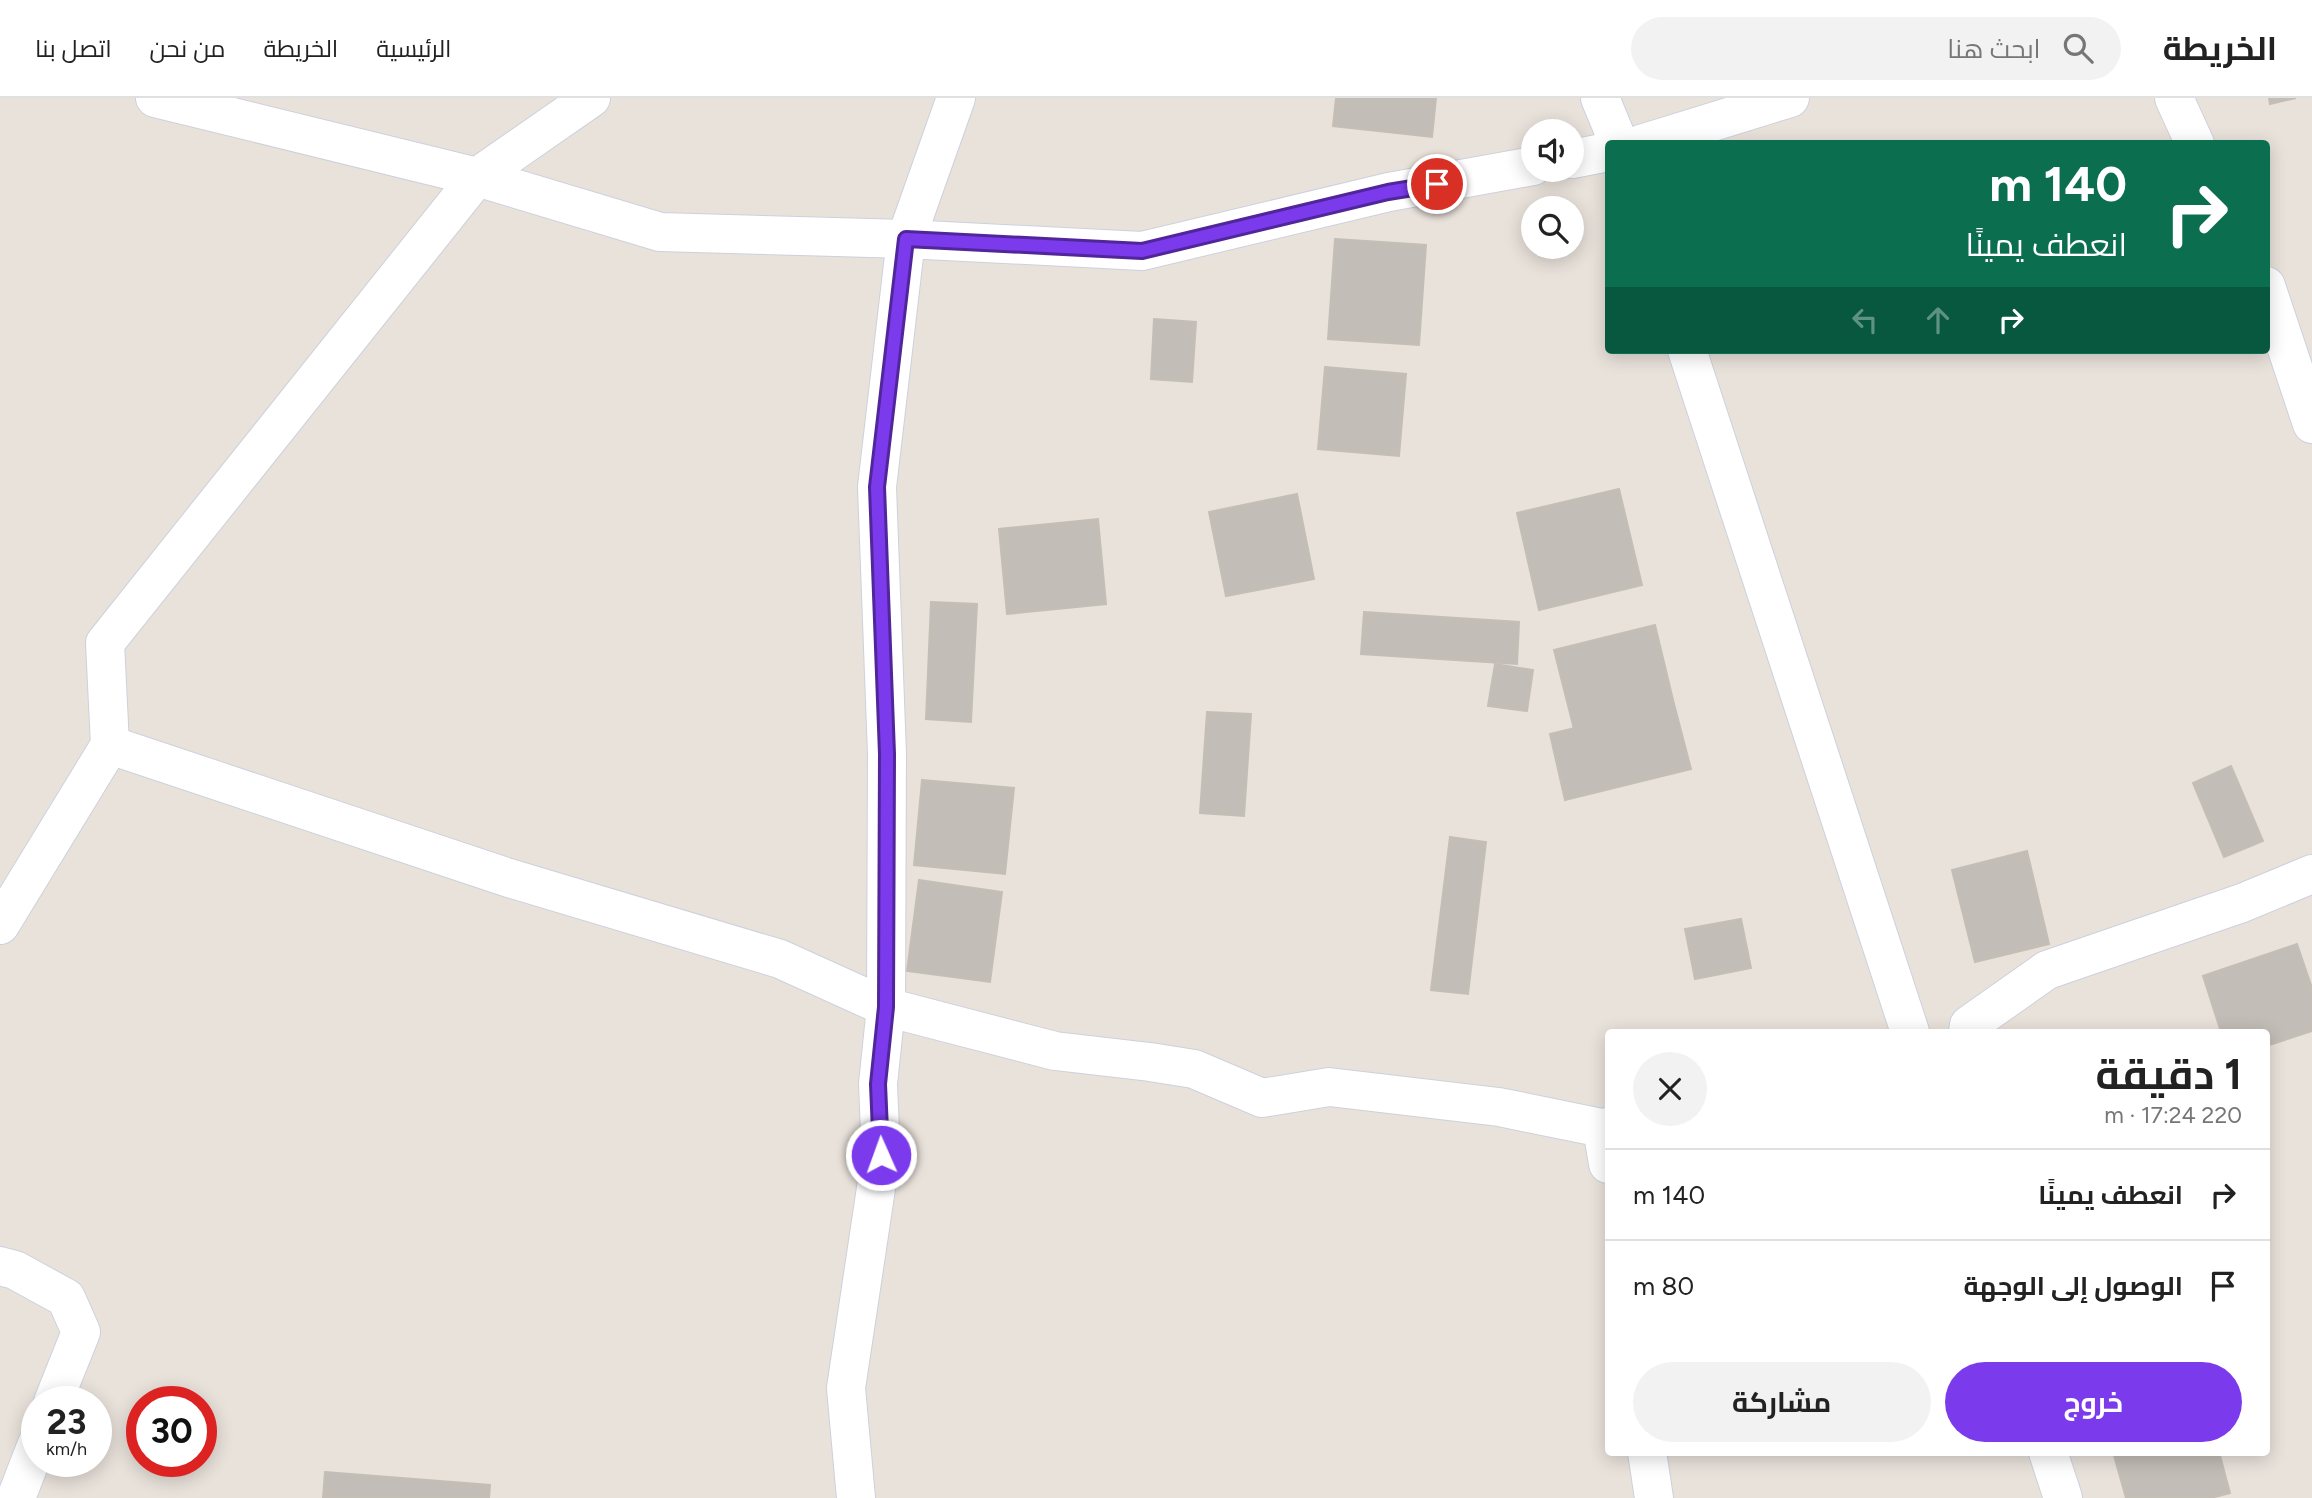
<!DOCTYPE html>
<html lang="ar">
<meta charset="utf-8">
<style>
:root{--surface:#fff;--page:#f2f2f2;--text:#222;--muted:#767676;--line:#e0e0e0;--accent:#7c3aed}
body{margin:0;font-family:Figtree,Cairo,sans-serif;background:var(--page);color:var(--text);direction:rtl;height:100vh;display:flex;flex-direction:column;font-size:26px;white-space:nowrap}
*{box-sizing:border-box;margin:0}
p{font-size:23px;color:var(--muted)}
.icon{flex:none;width:38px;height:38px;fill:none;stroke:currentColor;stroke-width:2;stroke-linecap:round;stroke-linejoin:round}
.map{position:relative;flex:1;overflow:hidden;direction:ltr}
.details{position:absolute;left:1605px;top:931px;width:665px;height:427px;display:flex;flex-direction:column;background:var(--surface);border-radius:7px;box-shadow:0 4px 18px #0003;direction:rtl}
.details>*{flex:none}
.top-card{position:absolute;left:1605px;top:42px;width:665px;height:214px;border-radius:7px;box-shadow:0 4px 18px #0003;direction:rtl;background:#0b6e4f;color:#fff;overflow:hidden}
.buttons{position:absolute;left:1521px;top:21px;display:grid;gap:14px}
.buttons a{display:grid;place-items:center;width:63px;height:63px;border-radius:50%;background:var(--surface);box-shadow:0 4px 18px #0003;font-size:35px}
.speed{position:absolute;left:21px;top:1288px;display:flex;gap:14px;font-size:35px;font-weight:700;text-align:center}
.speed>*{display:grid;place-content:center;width:91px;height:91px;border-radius:50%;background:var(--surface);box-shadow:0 4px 18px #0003;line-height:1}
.speed small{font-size:18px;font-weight:400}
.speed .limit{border:10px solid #d22;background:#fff;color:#111}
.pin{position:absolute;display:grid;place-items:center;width:60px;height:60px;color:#fff;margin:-30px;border:4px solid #fff;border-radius:50%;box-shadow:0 2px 7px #0007}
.me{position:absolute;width:77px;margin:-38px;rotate:358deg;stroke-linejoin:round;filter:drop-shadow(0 0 5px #0008)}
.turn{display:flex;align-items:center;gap:24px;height:147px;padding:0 28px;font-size:32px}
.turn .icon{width:91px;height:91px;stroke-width:2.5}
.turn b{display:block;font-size:49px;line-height:60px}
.lanes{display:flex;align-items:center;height:66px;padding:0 28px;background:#0003;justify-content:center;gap:35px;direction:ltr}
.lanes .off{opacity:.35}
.round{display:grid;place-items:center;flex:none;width:74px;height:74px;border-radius:37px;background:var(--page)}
.overview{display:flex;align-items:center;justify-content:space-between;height:119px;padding:0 28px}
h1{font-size:42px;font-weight:700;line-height:52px}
.primary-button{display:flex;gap:14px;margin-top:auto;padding:14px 28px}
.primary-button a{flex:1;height:80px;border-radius:42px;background:var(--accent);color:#fff;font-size:28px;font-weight:700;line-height:80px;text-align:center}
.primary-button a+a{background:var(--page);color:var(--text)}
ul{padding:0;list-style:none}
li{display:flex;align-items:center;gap:21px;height:91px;padding:0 28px;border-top:2px solid var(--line)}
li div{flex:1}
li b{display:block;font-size:26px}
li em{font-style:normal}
header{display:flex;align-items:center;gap:42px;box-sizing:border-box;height:98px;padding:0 35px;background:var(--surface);border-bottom:2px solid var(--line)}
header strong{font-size:33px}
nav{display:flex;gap:38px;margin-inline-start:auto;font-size:24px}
.search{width:490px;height:63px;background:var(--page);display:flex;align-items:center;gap:18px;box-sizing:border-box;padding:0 24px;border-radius:38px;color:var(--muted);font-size:26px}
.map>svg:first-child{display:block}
.building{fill:#c2bdb6;stroke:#c4beb5;stroke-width:2}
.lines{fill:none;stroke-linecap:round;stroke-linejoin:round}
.minor-casing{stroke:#cdd1dc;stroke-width:40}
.minor{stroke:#fff;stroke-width:38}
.route-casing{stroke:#51269a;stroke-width:18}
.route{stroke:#7c3aed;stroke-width:12}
</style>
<header>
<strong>الخريطة</strong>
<div class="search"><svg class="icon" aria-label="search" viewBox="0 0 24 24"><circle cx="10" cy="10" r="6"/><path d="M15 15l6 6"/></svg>ابحث هنا</div>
<nav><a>الرئيسية</a><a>الخريطة</a><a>من نحن</a><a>اتصل بنا</a></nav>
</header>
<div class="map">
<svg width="2312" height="1400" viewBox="0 0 2312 1400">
<rect width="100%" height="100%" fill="#e9e2db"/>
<g class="building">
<path d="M1336,0H1436L1432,39L1333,28Z"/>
<path d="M2269,0H2296L2270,6Z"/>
<path d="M1335,141L1426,147L1419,247L1328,241Z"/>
<path d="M1154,221L1196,224L1192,284L1151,281Z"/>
<path d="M1325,269L1406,276L1399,358L1318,351Z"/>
<path d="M1619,391L1642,487L1539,512L1517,415Z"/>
<path d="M1297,396L1314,481L1226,498L1209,414Z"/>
<path d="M1098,421L1106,506L1007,516L999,431Z"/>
<path d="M931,504L977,506L971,624L926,621Z"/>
<path d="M1364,514L1519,524L1517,566L1361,556Z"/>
<path d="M1655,527L1674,606L1574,631L1554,552Z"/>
<path d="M1495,566L1533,572L1527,613L1488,608Z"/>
<path d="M1674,606L1691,671L1565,702L1550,636Z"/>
<path d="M1207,614L1251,616L1244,718L1200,715Z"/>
<path d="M2231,668L2263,743L2224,759L2193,685Z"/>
<path d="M922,682L1014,690L1005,776L914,767Z"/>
<path d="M1450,739L1486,744L1468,896L1431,892Z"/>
<path d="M2027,753L2049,846L1975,864L1952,772Z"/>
<path d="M919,782L1002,794L990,884L907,873Z"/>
<path d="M1741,821L1751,870L1695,881L1685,831Z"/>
<path d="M2297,846L2312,890V933L2266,948V934H2221L2203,878Z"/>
<path d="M2113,1354H2219L2230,1395L2211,1400H2126Z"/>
<path d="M325,1374L490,1387L489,1400H323Z"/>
</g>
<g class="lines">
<defs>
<g id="minor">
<path d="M956,0L906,141L877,389L887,656L886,909L1055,953L1150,964L1194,971L1262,1000L1329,989L1499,1009L1602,1030L1608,1029"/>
<path d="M1600,0L1619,46"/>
<path d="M2174,0L2195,46"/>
<path d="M1641,46L1790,0"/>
<path d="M1572,61L1608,54"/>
<path d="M477,79L660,134L906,141L1142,153L1389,94L1533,68"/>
<path d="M477,79L591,0"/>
<path d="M2266,188L2312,326"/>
<path d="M1687,252L1910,934"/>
<path d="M110,647L509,780L780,861L886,909L878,986L881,1057L846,1290L856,1400"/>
<path d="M0,827L110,647L105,545L477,79L155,0"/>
<path d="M1968,934L1969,927L2047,872L2242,805L2312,776"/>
<path d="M1602,1030L1608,1066"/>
<path d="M0,1168L15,1172L66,1200L81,1234L53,1304"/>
<path d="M1647,1354L1654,1400"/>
<path d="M2048,1354L2063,1400"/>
<path d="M16,1400L37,1346"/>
</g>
</defs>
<use href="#minor" class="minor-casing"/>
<use href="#minor" class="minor"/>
</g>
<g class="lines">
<defs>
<path id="route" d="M881,1057L878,986L886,909L887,656L877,389L906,141L1142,153L1388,94L1437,86"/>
</defs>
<use href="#route" class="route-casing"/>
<use href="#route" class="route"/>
</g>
</svg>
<div class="buttons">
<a><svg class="icon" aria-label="sound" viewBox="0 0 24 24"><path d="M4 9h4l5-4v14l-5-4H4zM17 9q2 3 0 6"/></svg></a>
<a><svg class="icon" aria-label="search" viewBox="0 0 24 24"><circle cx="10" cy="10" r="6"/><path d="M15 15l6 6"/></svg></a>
</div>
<div class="speed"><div>23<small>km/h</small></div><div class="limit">30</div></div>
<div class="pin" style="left:1437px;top:86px;background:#d93025"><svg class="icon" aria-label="arrive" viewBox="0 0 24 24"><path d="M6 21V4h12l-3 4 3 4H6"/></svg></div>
<svg class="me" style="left:881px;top:1057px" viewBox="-20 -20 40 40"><circle r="17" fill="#7c3aed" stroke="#fff" stroke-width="3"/><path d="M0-11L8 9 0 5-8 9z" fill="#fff"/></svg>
<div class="top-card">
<div class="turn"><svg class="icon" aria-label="right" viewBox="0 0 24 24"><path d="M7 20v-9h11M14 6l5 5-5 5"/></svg><div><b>140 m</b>انعطف يمينًا</div></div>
<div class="lanes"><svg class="icon off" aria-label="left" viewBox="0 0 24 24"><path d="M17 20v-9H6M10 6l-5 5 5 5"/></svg><svg class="icon off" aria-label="ahead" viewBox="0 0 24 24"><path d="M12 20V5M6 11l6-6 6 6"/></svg><svg class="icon" aria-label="right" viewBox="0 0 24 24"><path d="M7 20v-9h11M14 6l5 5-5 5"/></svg></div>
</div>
<section class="details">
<div class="overview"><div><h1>1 دقيقة</h1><p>220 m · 17:24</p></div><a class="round"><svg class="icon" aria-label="close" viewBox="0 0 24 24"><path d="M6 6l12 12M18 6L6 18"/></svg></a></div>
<ul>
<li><svg class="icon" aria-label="right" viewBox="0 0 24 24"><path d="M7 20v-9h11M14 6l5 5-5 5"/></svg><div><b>انعطف يمينًا</b></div><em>140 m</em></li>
<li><svg class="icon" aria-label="arrive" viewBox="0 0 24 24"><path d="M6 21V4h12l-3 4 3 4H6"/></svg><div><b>الوصول إلى الوجهة</b></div><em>80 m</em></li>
</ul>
<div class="primary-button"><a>خروج</a><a>مشاركة</a></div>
</section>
</div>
